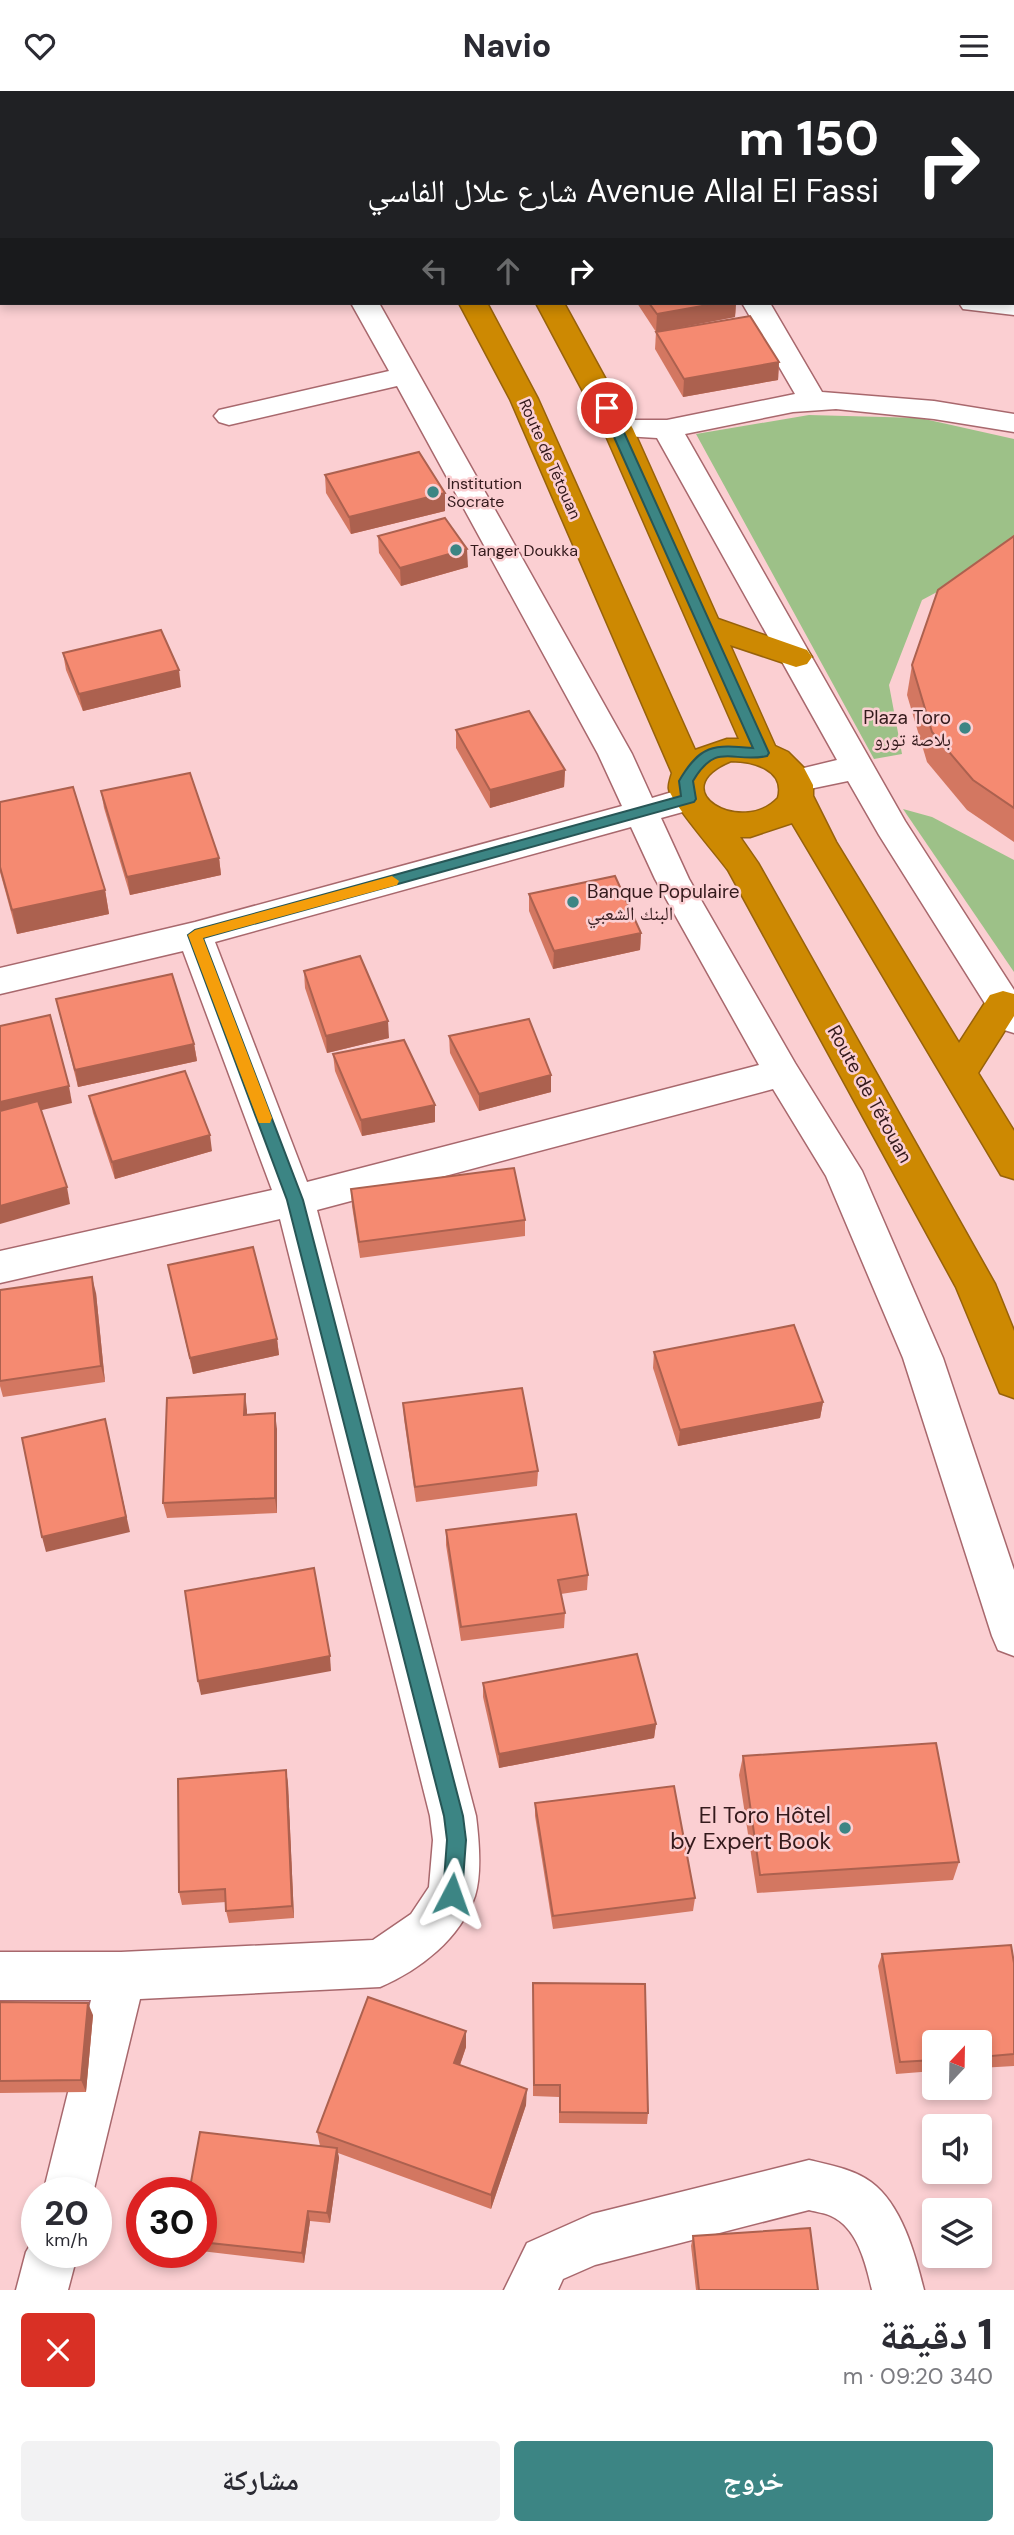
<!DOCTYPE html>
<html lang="ar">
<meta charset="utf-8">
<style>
:root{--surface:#fff;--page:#f2f2f3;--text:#2b2b33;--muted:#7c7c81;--accent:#3c8584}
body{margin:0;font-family:"DM Sans","Noto Naskh Arabic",sans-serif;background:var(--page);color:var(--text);direction:rtl;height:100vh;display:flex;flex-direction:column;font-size:26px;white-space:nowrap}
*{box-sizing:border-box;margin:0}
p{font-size:23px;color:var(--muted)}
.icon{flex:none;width:38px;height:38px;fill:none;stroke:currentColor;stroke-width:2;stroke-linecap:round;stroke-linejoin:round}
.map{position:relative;height:2199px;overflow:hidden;direction:ltr}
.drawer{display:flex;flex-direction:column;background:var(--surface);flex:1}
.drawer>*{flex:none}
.hud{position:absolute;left:0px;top:0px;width:1015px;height:214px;box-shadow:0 4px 10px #0003;direction:rtl;background:#202124;color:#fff;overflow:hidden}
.needle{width:46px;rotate:22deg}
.controls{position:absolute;left:922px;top:1939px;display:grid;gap:14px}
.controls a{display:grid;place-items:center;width:70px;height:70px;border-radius:7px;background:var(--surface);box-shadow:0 4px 10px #0003;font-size:35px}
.speed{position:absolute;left:21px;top:2086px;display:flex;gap:14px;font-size:35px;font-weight:700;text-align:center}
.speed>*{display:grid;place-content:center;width:91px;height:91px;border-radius:50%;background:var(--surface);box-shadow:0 4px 10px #0003;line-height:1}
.speed small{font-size:18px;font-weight:400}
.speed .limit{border:10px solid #d22;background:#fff;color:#111}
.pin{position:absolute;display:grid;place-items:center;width:60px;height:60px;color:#fff;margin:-30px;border:4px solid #fff;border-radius:50%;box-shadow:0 2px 7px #0007}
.me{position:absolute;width:77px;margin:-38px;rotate:4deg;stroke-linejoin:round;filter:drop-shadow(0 0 5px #0008)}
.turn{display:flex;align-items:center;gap:24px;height:147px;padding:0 21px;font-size:32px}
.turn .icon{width:91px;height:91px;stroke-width:2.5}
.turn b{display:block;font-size:49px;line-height:60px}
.lanes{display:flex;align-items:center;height:66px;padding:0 21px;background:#0003;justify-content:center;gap:35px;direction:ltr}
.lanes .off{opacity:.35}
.round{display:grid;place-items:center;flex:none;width:74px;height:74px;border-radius:7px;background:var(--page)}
.headline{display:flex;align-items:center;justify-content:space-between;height:119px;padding:0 21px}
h1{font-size:42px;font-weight:800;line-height:52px}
.primary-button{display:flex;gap:14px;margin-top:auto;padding:14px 21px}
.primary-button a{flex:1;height:80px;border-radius:7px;background:var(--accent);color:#fff;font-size:28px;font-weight:800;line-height:80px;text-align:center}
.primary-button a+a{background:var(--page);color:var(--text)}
header{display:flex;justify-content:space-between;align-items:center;height:91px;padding:0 21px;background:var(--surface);font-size:32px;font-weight:800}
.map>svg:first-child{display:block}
.green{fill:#9dc188}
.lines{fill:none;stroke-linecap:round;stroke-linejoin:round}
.minor-casing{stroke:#a8686d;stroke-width:3}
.highway-casing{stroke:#97620b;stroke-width:3}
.minor{fill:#fff;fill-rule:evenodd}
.highway{fill:#cd8902;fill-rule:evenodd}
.wall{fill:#d37761}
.shaded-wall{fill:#ac614f}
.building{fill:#f58a71;stroke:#ac614f;stroke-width:2}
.route{fill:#3c8584;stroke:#275656;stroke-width:2}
.slow{fill:#f59e0b}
.poi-dot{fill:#3c8584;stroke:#fbcfd2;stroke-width:2.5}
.labels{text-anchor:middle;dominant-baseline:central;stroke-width:5;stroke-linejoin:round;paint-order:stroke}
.far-street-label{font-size:16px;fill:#341a1c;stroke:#fbcfd2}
.far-poi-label{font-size:16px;fill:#341a1c;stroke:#fbcfd2;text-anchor:start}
.poi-label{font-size:19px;fill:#341a1c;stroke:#fbcfd2;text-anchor:end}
.street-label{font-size:19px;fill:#341a1c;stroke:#fbcfd2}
.near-poi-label{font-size:23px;fill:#341a1c;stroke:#fbcfd2;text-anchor:end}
</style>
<header><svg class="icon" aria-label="menu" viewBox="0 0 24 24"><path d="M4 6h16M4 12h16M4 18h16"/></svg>Navio<svg class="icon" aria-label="heart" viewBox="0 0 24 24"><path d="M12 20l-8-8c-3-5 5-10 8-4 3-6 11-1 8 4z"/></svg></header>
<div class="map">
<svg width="1014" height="2199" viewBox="0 0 1014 2199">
<rect width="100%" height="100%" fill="#fbcfd2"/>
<g class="green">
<path d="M809,324L920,327L1014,348V460L922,509L889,594L902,663L874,668L696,343Z"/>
<path d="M903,718L932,726L1014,769V881Z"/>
</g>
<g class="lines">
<defs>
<g id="minor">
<path d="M239,0H265V2H240Z"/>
<path d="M612,0H638V2H613Z"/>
<path d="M818,0H844L818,2Z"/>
<rect x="1013" y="87" width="1" height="16"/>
<rect x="0" y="97" width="2" height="16"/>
<path d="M1014,208V224L963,218L959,212H1013Z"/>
<path d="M351,212H379L632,663L652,707L689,696L701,700L706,708L701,716L661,727L689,788L795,972L862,1080L943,1267L1014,1479V1565L998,1559L992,1545L903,1267L826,1085L773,998L317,1119L476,1725C479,1749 482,1782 475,1805C460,1848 420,1879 380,1896L140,1908L93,2102H43L91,1909H0V1861H121L373,1849L411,1823L429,1796L433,1749L430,1725L280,1128L0,1192V1160L272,1099L183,860L0,903V877L195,831L622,715L598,663L397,295L229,334L219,331L214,325L219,319L389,280ZM631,736L655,788L759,974L307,1091L215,851Z"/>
<path d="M742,212H770L822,301L934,310L1014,323V341L934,328L836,318L793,321L685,343L905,730L1014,899V942L1001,938L879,744L848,690L795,701L783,698L778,690L783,682L837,669L657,347L608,344L603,338L608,332L618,329H667L795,303Z"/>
<path d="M809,2069C830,2074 853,2078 871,2091C902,2114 915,2163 924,2199H872C866,2174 858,2137 831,2125C825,2122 816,2121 809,2119L595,2174L563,2188L558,2199H504L527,2152L592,2123Z"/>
<path d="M37,2142V2161H78L68,2199H16L26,2161Z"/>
</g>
<g id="highway">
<path d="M344,0H370V2H345Z"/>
<path d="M420,0H446V2H421Z"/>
<path d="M459,212H487L538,308L695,659L727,648H739L603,338L536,212H564L633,338L718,528L807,559L812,566L807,573L796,576L730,554L775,655L788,661L804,677L813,694V705L836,751L959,952L990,904L1003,900L1014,903V925L978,982L1014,1040V1088L1001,1084L792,732L750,746H740L758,772L995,1193L1014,1240V1307L1000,1302L956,1196L728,779C717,764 671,711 669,698C668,694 671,686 672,682L510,308ZM731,670C752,670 786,678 778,707C742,746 661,699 731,670Z"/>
</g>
</defs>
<use href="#minor" class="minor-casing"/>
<use href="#highway" class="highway-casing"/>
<use href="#minor" class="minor"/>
<use href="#highway" class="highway"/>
</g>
<g class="wall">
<path d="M637,212H736L735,226L656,241Z"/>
<path d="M656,241L779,271L778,289L683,306L655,258Z"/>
<path d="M325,384L445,420L351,443L326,402Z"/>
<path d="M378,445L468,476L401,495L379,462Z"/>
<path d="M1014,445V751L967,719L927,671L907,604L912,574Z"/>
<path d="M63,562L181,596L83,620L66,579Z"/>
<path d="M456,639L565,679L564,696L490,717L456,657Z"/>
<path d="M101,700L219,767L221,784L130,804L104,717Z"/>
<path d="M0,711L105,799L109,823L17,843L0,781Z"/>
<path d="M529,803L641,842L640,859L553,878L529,820Z"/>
<path d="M304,880L389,947L327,962L305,897Z"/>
<path d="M56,908L194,953L197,970L78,996Z"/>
<path d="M449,945L551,1001L479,1020L450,962Z"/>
<path d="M333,963L435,1031L362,1045L335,980Z"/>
<path d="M89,1005L212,1060L115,1088L93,1022Z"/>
<path d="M351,1098L525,1129V1145L360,1167L352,1115Z"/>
<path d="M168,1174L277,1248L279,1264L193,1283Z"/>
<path d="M0,1199L96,1202L105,1291L3,1306L0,1295Z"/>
<path d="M654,1261L823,1311L820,1327L678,1355L653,1277Z"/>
<path d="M403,1312L538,1380L537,1395L416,1411L404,1328Z"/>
<path d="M247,1319V1324L277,1338V1422L167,1427L163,1412Z"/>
<path d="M446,1439L588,1484L587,1499L561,1503L565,1522L564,1537L461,1550L446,1454Z"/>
<path d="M483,1592L656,1633L654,1647L499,1677L483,1606Z"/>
<path d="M743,1665L959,1771L953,1789L757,1802L739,1684Z"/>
<path d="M286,1679L288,1693L294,1827L229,1832L226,1820V1811L182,1814L179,1801Z"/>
<path d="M535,1712L695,1807L693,1820L553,1838L535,1725Z"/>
<path d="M882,1863L1014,1872V1975L980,1977V1951H934V1980L896,1983L878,1875Z"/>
<path d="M533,1892L648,2022L647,2033L559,2032V2006L533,2005Z"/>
<path d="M0,1911L93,1924L86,2001L0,2002Z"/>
<path d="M466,1940V1956L460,1974L526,2014L491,2118L338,2062L339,2067L330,2132L310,2130L304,2172L201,2160V2102L320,2055L317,2041Z"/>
<path d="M693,2145L818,2199H696L691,2155Z"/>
</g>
<g class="shaded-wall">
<path d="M680,0H732V2H679Z"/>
<path d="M719,212H736L735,226L656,241L657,223Z"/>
<path d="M779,271L778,289L683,306L684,288Z"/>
<path d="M445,402V420L351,443L349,426Z"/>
<path d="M467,458L468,476L401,495L400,477Z"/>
<path d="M179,579L181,596L83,620L79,603Z"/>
<path d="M565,679L564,696L490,717V699Z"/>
<path d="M219,767L221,784L130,804L127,786Z"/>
<path d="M105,799L109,823L17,843L12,819Z"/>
<path d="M641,842L640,859L553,878L554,860Z"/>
<path d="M388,930L389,947L327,962L326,945Z"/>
<path d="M194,953L197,970L78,996L75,979Z"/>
<path d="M551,984V1001L479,1020V1003Z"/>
<path d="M69,995L72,1012L0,1029V1011Z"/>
<path d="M435,1014V1031L362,1045L361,1029Z"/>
<path d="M210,1044L212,1060L115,1088L112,1071Z"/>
<path d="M67,1096L70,1113L0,1133V1115Z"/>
<path d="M92,1186L96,1202L105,1291L101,1275Z"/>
<path d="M277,1248L279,1264L193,1283L190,1267Z"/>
<path d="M245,1303L247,1319V1339L244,1324Z"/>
<path d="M823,1311L820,1327L678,1355L680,1339Z"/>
<path d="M275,1322L277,1338V1422L275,1407Z"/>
<path d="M105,1328L130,1441L46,1461L42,1446Z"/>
<path d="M330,1565L331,1580L201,1604L198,1590Z"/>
<path d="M656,1633L654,1647L499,1677V1663Z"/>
<path d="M286,1679L288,1693L294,1827L292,1815Z"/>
<path d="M88,1912L93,1924L86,2001L81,1989Z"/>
<path d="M466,1940V1956L455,1988L454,1972Z"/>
<path d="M527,1998L526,2014L491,2118V2104Z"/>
<path d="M337,2057L339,2067L330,2132L327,2122Z"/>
<path d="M308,2120L310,2130L304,2172L302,2162Z"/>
</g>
<g class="building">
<path d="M513,0H602L603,2H514Z"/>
<path d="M649,212H719L657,223Z"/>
<path d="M750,225L779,271L684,288L656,241Z"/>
<path d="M419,361L445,402L349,426L325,384Z"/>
<path d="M445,427L467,458L400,477L378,445Z"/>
<path d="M1014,445V717L973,689L932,641L912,574L938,499Z"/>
<path d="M161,539L179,579L79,603L63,562Z"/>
<path d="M529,620L565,679L490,699L456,639Z"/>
<path d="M190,682L219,767L127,786L101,700Z"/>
<path d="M73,696L105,799L12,819L0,776V711Z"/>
<path d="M615,785L641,842L554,860L529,803Z"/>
<path d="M360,865L388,930L326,945L304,880Z"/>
<path d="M172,883L194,953L75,979L56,908Z"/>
<path d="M50,924L69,995L0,1011V935Z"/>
<path d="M529,928L551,984L479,1003L449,945Z"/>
<path d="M404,949L435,1014L361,1029L333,963Z"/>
<path d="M185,980L210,1044L112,1071L89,1005Z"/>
<path d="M38,1010L67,1096L0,1115V1020Z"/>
<path d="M514,1077L525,1129L359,1151L351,1098Z"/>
<path d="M253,1156L277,1248L190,1267L168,1174Z"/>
<path d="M92,1186L101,1275L0,1290V1199Z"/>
<path d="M794,1234L823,1311L680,1339L654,1261Z"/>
<path d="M522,1297L538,1380L415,1396L403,1312Z"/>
<path d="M245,1303L244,1324L275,1322V1407L163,1412L167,1307Z"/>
<path d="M105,1328L126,1426L42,1446L22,1347Z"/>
<path d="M576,1423L588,1484L558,1489L565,1522L461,1536L446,1439Z"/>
<path d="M314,1477L330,1565L198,1590L185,1500Z"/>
<path d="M637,1563L656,1633L499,1663L483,1592Z"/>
<path d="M936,1652L959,1771L760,1784L743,1665Z"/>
<path d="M286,1679L292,1815L226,1820L225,1798L179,1801L178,1688Z"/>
<path d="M674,1695L695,1807L553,1825L535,1712Z"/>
<path d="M1011,1854L1014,1872V1963L980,1966V1951H934V1969L900,1971L882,1863Z"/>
<path d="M533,1892L645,1893L648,2022L560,2021V1994H534Z"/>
<path d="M368,1906L466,1940L454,1972L527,1998L491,2104L317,2041Z"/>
<path d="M0,1911L88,1912L81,1989L0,1990Z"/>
<path d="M200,2041L337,2057L327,2122L308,2120L302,2162L201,2151V2102H189Z"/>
<path d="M810,2137L818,2199H699L693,2145Z"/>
</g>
<path class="route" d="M607,313L613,317L769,662L767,665C733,673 717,649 693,690L696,708L694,711L203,847L303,1109L463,1725L466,1749L462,1803L459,1809L452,1812L445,1809L443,1803L447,1749L444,1725L287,1109L188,844L195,839L681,705L679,690C700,654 713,653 753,657L601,317Z"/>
<path class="slow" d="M392,785L399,790L397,794L203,847L272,1027L270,1032H259L188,844L195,839Z"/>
<g class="poi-dot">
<circle cx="433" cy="401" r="7"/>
<circle cx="456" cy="459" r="7"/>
<circle cx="965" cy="637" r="7"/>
<circle cx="573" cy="811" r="7"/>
<circle cx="845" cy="1737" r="7"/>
</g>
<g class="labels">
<g class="far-street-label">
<text transform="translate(550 368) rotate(66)">Route de Tétouan</text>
</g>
<g class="far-poi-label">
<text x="447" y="392">Institution<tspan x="447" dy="18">Socrate</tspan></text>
<text x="470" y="459">Tanger Doukka</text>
</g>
<g class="poi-label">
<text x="951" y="626">Plaza Toro<tspan x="951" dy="22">بلاصة تورو</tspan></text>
<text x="587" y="800" text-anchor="start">Banque Populaire<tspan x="587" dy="22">البنك الشعبي</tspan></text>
</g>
<g class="street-label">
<text transform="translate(870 1003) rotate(61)">Route de Tétouan</text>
</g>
<g class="near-poi-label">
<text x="831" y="1724">El Toro Hôtel<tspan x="831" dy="26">by Expert Book</tspan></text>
</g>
</g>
</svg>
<div class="controls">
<a><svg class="needle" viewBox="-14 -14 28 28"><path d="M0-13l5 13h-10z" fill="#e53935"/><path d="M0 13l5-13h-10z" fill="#7c7c81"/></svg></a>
<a><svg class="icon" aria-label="sound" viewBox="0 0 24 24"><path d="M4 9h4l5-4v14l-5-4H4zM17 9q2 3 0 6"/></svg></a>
<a><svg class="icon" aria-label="layers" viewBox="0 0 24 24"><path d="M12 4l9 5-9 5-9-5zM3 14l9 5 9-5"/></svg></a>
</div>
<div class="speed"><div>20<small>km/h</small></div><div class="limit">30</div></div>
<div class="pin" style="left:607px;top:317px;background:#d93025"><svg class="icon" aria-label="arrive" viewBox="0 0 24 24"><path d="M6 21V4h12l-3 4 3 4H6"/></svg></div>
<svg class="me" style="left:452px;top:1803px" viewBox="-20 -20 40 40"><path d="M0-17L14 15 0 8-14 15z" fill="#3c8584" stroke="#fff" stroke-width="4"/></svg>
<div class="hud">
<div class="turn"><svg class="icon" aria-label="right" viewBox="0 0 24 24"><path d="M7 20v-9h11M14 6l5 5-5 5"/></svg><div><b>150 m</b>Avenue Allal El Fassi شارع علال الفاسي</div></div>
<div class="lanes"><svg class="icon off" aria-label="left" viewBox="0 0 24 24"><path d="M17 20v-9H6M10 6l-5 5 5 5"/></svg><svg class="icon off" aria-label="ahead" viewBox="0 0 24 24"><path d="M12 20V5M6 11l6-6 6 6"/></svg><svg class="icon" aria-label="right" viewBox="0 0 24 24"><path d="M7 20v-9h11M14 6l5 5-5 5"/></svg></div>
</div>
</div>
<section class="drawer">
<div class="headline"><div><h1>1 دقيقة</h1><p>340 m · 09:20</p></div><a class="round" style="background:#d93025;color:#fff"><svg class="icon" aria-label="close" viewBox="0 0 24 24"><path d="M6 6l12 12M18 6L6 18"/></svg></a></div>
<div class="primary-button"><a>خروج</a><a>مشاركة</a></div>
</section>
